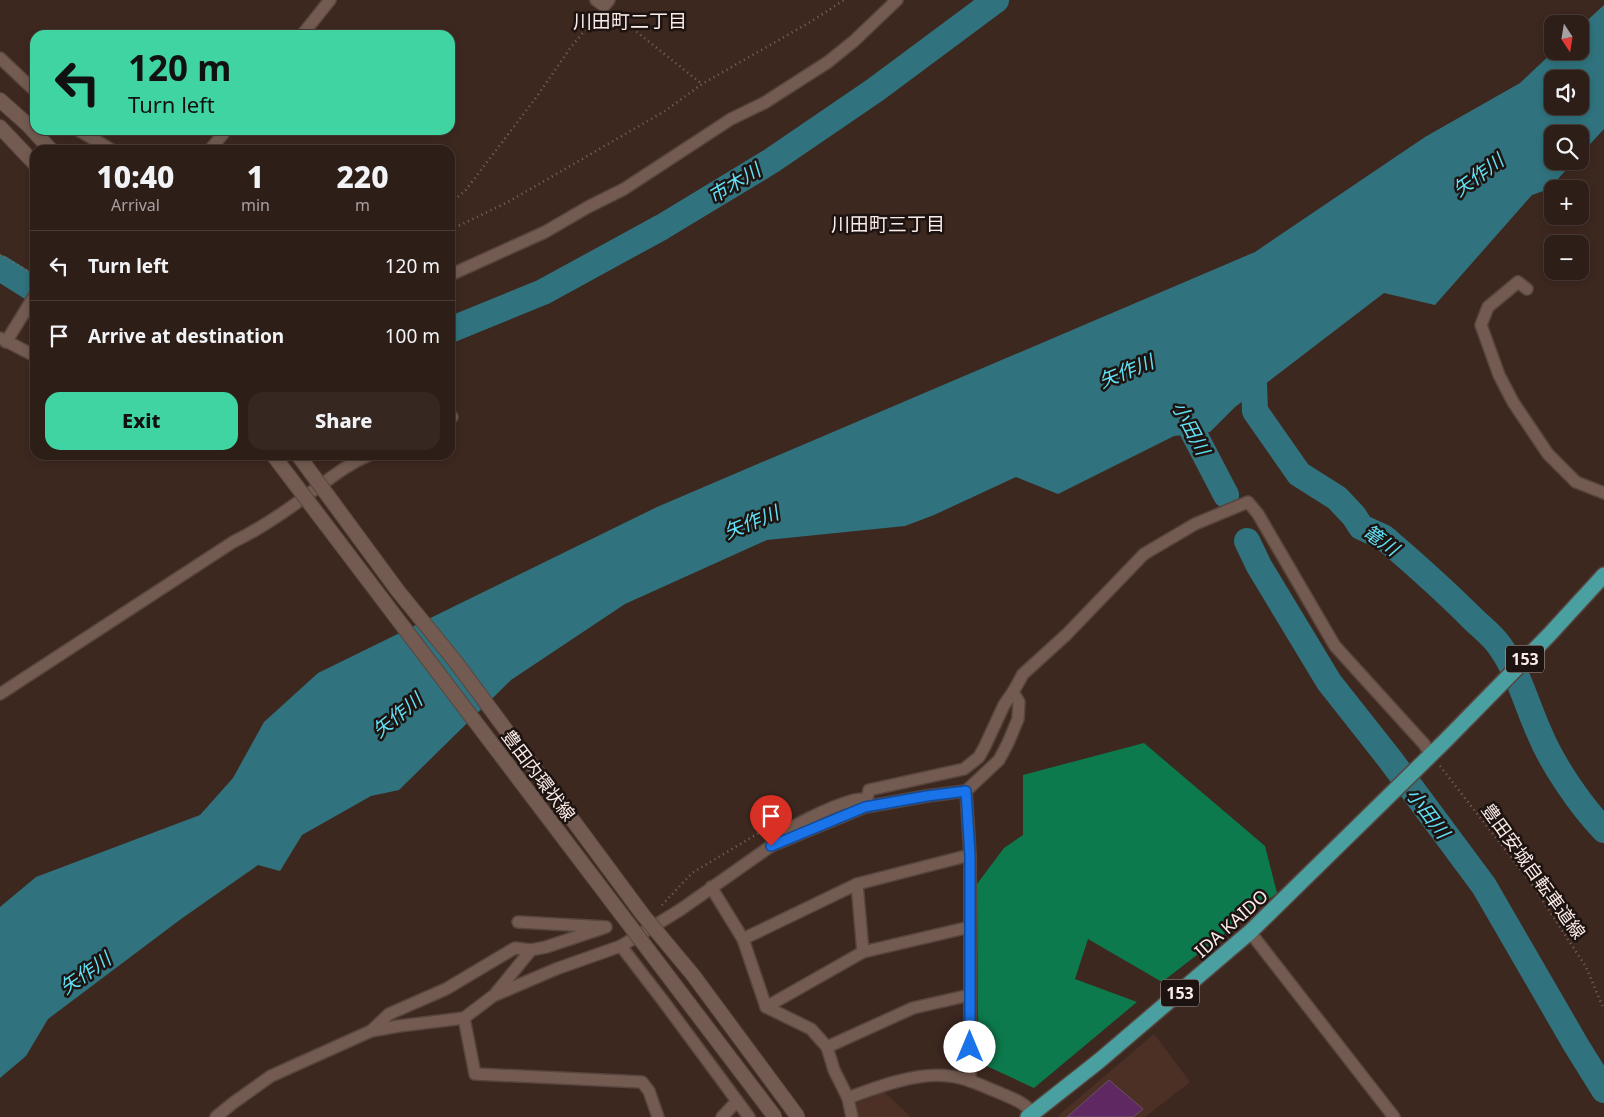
<!DOCTYPE html>
<meta charset="utf-8">
<style>
:root{--surface:#2e1e18;--page:#362721;--text:#f1f3f6;--muted:#a7a2a2;--line:#493c37;--accent:#3fd4a2}
body{margin:0;font-family:"Noto Sans","Noto Sans JP",sans-serif;background:var(--page);color:var(--text);height:100vh;display:flex;flex-direction:column;font-size:19px;white-space:nowrap}
*{box-sizing:border-box;margin:0}
p{font-size:16px;color:var(--muted)}
.icon{flex:none;width:28px;height:28px;fill:none;stroke:currentColor;stroke-width:2;stroke-linecap:round;stroke-linejoin:round}
.map{position:relative;flex:1;overflow:hidden}
.panel{position:absolute;left:30px;top:145px;width:425px;height:315px;display:flex;flex-direction:column;background:var(--surface);border-radius:15px;box-shadow:0 2px 8px #0003,0 0 0 1px var(--line)}
.panel>*{flex:none}
.hud{position:absolute;left:30px;top:30px;width:425px;height:105px;border-radius:15px;box-shadow:0 2px 8px #0003,0 0 0 1px var(--line);background:#3fd4a2;color:#111;overflow:hidden}
.needle{width:32px;rotate:168deg}
.tools{position:absolute;left:1544px;top:15px;display:grid;gap:10px}
.tools a{display:grid;place-items:center;width:45px;height:45px;border-radius:10px;background:var(--surface);box-shadow:0 2px 8px #0003,0 0 0 1px var(--line);font-size:25px}
.pin{position:absolute;display:grid;place-items:center;width:42px;height:42px;color:#fff;margin:-51px -21px;border-radius:50% 50% 50% 0;rotate:-45deg;box-shadow:0 0 5px #0007}
.pin .icon{rotate:45deg}
.me{position:absolute;width:55px;margin:-28px;rotate:0deg;stroke-linejoin:round;filter:drop-shadow(0 0 4px #0008)}
.turn{display:flex;align-items:center;gap:18px;height:105px;padding:0 15px;font-size:22px}
.turn .icon{width:65px;height:65px;stroke-width:2.5}
.turn b{display:block;font-size:35px;line-height:42px}
.eta{display:flex;justify-content:space-evenly;align-items:center;height:85px;text-align:center}
.eta b{font-size:30px;font-weight:800;line-height:35px}
.primary-button{display:flex;gap:10px;margin-top:auto;padding:10px 15px}
.primary-button a{flex:1;height:58px;border-radius:15px;background:var(--accent);color:#111;font-size:20px;font-weight:800;line-height:58px;text-align:center}
.primary-button a+a{background:var(--page);color:var(--text)}
ul{padding:0;list-style:none}
li{display:flex;align-items:center;gap:15px;height:70px;padding:0 15px;border-top:1px solid var(--line)}
li div{flex:1}
li b{display:block;font-size:19px}
li em{font-style:normal}
.map>svg:first-child{display:block}
.built{fill:#4c3025}
.forest{fill:#0d7a4d}
.water{fill:#30737e;fill-rule:evenodd}
.lines{fill:none;stroke-linecap:round;stroke-linejoin:round}
.river{stroke:#30737e;stroke-width:26}
.building{fill:#602862;stroke:#655465}
.minor-casing{stroke:#57453e;stroke-width:14}
.tertiary-casing{stroke:#57453e;stroke-width:16}
.trunk-casing{stroke:#57453e;stroke-width:18}
.path{stroke:#7b6861;stroke-width:2.5;stroke-dasharray:1 4;stroke-linecap:butt}
.minor{stroke:#735b51;stroke-width:11}
.tertiary{stroke:#735b51;stroke-width:14}
.trunk{stroke:#4a9fa0;stroke-width:15}
.tertiary-bridge-casing{stroke:#57453e;stroke-width:16;stroke-linecap:butt}
.tertiary-bridge{stroke:#735b51;stroke-width:14}
.route-casing{stroke:#114b97;stroke-width:12}
.route{stroke:#1a73e8;stroke-width:9}
.labels{text-anchor:middle;dominant-baseline:central;stroke-width:5;stroke-linejoin:round;paint-order:stroke}
.shield{fill:#1d1310;stroke:#b8aaa6;stroke-width:1}
.shield-label{font-size:16px;font-weight:bold;fill:#faebe6}
.street-label{font-size:18px;fill:#faebe6;stroke:#1d1310}
.neighbourhood-label{font-size:19px;fill:#faebe6;stroke:#1d1310}
.water-label{font-size:19px;font-style:italic;fill:#60e1f6;stroke:#1d1310}
</style>
<div class="map">
<svg width="1604" height="1117" viewBox="0 0 1604 1117">
<rect width="100%" height="100%" fill="#3d2820"/>
<g class="built">
<path d="M1154,1034L1190,1082L1145,1117H1059V1115Z"/>
<path d="M884,1092L911,1117H858L857,1103Z"/>
</g>
<path class="forest" d="M1144,743L1265,846L1277,893L1162,982L1088,939L1075,979L1137,1002L1034,1088L978,1062L977,884L1004,848L1023,835V775Z"/>
<path class="water" d="M1604,5V129L1580,155V134H1552V161H1574L1549,189L1532,195L1435,305L1384,293L1235,407L1210,432L1174,436L1058,494L1016,477L934,515L905,526L767,540L625,604L511,680L399,790L371,796L302,835L280,871L258,865L181,919L48,1019L26,1056L0,1078V907L36,877L200,815L233,778L264,722L318,673L657,507L1255,252L1425,137L1520,83L1554,51H1580V27ZM1552,79H1580V106H1552Z"/>
<g class="lines">
<g class="river">
<path d="M0,268L35,290"/>
<path d="M450,330L543,292L662,227L771,161L875,90L996,0"/>
<path d="M1253,357L1255,411L1299,474L1337,498L1354,516L1361,527L1383,537L1388,541C1417,566 1445,591 1472,618C1481,627 1492,635 1499,645C1518,671 1526,703 1539,732C1552,764 1580,805 1604,830"/>
<path d="M1178,403L1226,495"/>
<path d="M1247,541L1259,566L1329,682L1389,758L1484,886L1576,1045L1604,1090"/>
</g>
</g>
<path class="building" d="M1109,1080L1143,1109L1133,1117H1067Z"/>
<g class="lines">
<defs>
<g id="minor">
<path d="M596,0L604,6L609,0"/>
<path d="M302,35L330,0"/>
<path d="M0,58L35,91"/>
<path d="M78,130L112,150"/>
<path d="M210,150L226,130"/>
<path d="M450,275L545,232L588,207L624,189L731,119L764,103L828,62L854,41L897,0"/>
<path d="M1527,289L1518,282L1488,307L1481,325L1499,375L1513,402L1548,454L1576,482L1604,493"/>
<path d="M0,338L35,356"/>
<path d="M6,342L35,295"/>
<path d="M450,418L452,417"/>
<path d="M0,694L233,542C262,528 288,510 314,490C332,477 348,464 369,455"/>
<path d="M966,791L970,855V1081"/>
<path d="M775,841C786,827 833,806 851,801C856,799 862,799 867,799L869,790L964,769L979,757L985,746L1004,705L1013,692"/>
<path d="M857,884L863,952"/>
<path d="M711,887L743,939L766,1007L811,1029L827,1047L834,1070L848,1098L852,1117"/>
<path d="M1250,932L1394,1117"/>
<path d="M743,939L857,884L970,855"/>
<path d="M621,946L664,1002L749,1117"/>
<path d="M496,993L531,950L546,947L606,927L518,922"/>
<path d="M766,1007L863,952L970,927"/>
<path d="M464,1018L475,1074L642,1082L649,1091L658,1117"/>
<path d="M371,1031L389,1014L446,989L515,948L531,950"/>
<path d="M827,1047L913,1008L970,995"/>
<path d="M848,1098C877,1087 917,1072 949,1076C966,1077 984,1087 1000,1093C1011,1098 1030,1104 1034,1117"/>
<path d="M216,1117L233,1103L271,1076L371,1031L399,1026L464,1018L493,996L556,969L621,946L680,910L771,846L865,807L927,796L966,791L999,760L1008,743L1018,719L1019,702L1013,692L1023,674L1066,635L1144,554L1195,524L1248,502L1258,514L1335,646L1424,744L1431,755"/>
<path d="M722,1117L737,1101"/>
</g>
<g id="tertiary">
<path d="M0,100L28,125L51,150"/>
<path d="M0,127L35,164"/>
</g>
<path id="trunk" d="M1028,1117L1099,1061L1250,932L1445,741L1549,635L1604,575"/>
</defs>
<use href="#minor" class="minor-casing"/>
<use href="#tertiary" class="tertiary-casing"/>
<use href="#trunk" class="trunk-casing"/>
<g class="path">
<path d="M613,13L702,84"/>
<path d="M450,203L465,191L535,99L571,47L597,16"/>
<path d="M450,230L508,202L665,111L702,84L812,21L844,0"/>
<path d="M0,255L35,275"/>
<path d="M1440,766L1531,883L1586,967L1604,1010"/>
<path d="M662,905L692,873L772,825"/>
</g>
<use href="#minor" class="minor"/>
<use href="#tertiary" class="tertiary"/>
<use href="#trunk" class="trunk"/>
<defs>
<g id="tertiary-bridge">
<path d="M273,455L775,1117"/>
<path d="M298,455L398,591L455,661L643,915L693,975L798,1117"/>
</g>
</defs>
<use href="#tertiary-bridge" class="tertiary-bridge-casing"/>
<use href="#tertiary-bridge" class="tertiary-bridge"/>
</g>
<g class="lines">
<defs>
<path id="route" d="M771,846L865,807L927,796L966,791L970,856V1047"/>
</defs>
<use href="#route" class="route-casing"/>
<use href="#route" class="route"/>
</g>
<g class="labels">
<g class="shield">
<rect x="1506" y="645.5" width="38" height="27" rx="4"/>
<rect x="1161" y="979.5" width="38" height="27" rx="4"/>
</g>
<g class="shield-label">
<text x="1525" y="659">153</text>
<text x="1180" y="993">153</text>
</g>
<g class="street-label">
<text transform="translate(539 775) rotate(53)">豊田内環状線</text>
<text transform="translate(1534 871) rotate(54)">豊田安城自転車道線</text>
<text transform="translate(1231 923) rotate(-42)">IDA KAIDO</text>
</g>
<g class="neighbourhood-label">
<text x="630" y="21">川田町二丁目</text>
<text x="888" y="224">川田町三丁目</text>
</g>
<g class="water-label">
<text transform="translate(1478 175) rotate(-36)">矢作川</text>
<text transform="translate(734 183) rotate(-31)">市木川</text>
<text transform="translate(1126 371) rotate(-22)">矢作川</text>
<text transform="translate(1191 428) rotate(62)">小田川</text>
<text transform="translate(751 522) rotate(-22)">矢作川</text>
<text transform="translate(1381 540) rotate(35)">篭川</text>
<text transform="translate(397 715) rotate(-39)">矢作川</text>
<text transform="translate(1428 813) rotate(53)">小田川</text>
<text transform="translate(85 973) rotate(-35)">矢作川</text>
</g>
</g>
</svg>
<div class="tools">
<a><svg class="needle" viewBox="-14 -14 28 28"><path d="M0-13l5 13h-10z" fill="#e53935"/><path d="M0 13l5-13h-10z" fill="#a7a2a2"/></svg></a>
<a><svg class="icon" aria-label="sound" viewBox="0 0 24 24"><path d="M4 9h4l5-4v14l-5-4H4zM17 9q2 3 0 6"/></svg></a>
<a><svg class="icon" aria-label="search" viewBox="0 0 24 24"><circle cx="10" cy="10" r="6"/><path d="M15 15l6 6"/></svg></a>
<a>+</a>
<a>−</a>
</div>
<div class="pin" style="left:771px;top:846px;background:#d93025"><svg class="icon" aria-label="arrive" viewBox="0 0 24 24"><path d="M6 21V4h12l-3 4 3 4H6"/></svg></div>
<svg class="me" style="left:970px;top:1047px" viewBox="-20 -20 40 40"><circle r="19" fill="#fff"/><path d="M0-13L10 11 0 6-10 11z" fill="#1a73e8"/></svg>
<div class="hud">
<div class="turn"><svg class="icon" aria-label="left" viewBox="0 0 24 24"><path d="M17 20v-9H6M10 6l-5 5 5 5"/></svg><div><b>120 m</b>Turn left</div></div>
</div>
<section class="panel">
<div class="eta">
<div><b>10:40</b><p>Arrival</p></div>
<div><b>1</b><p>min</p></div>
<div><b>220</b><p>m</p></div>
</div>
<ul>
<li><svg class="icon" aria-label="left" viewBox="0 0 24 24"><path d="M17 20v-9H6M10 6l-5 5 5 5"/></svg><div><b>Turn left</b></div><em>120 m</em></li>
<li><svg class="icon" aria-label="arrive" viewBox="0 0 24 24"><path d="M6 21V4h12l-3 4 3 4H6"/></svg><div><b>Arrive at destination</b></div><em>100 m</em></li>
</ul>
<div class="primary-button"><a>Exit</a><a>Share</a></div>
</section>
</div>
